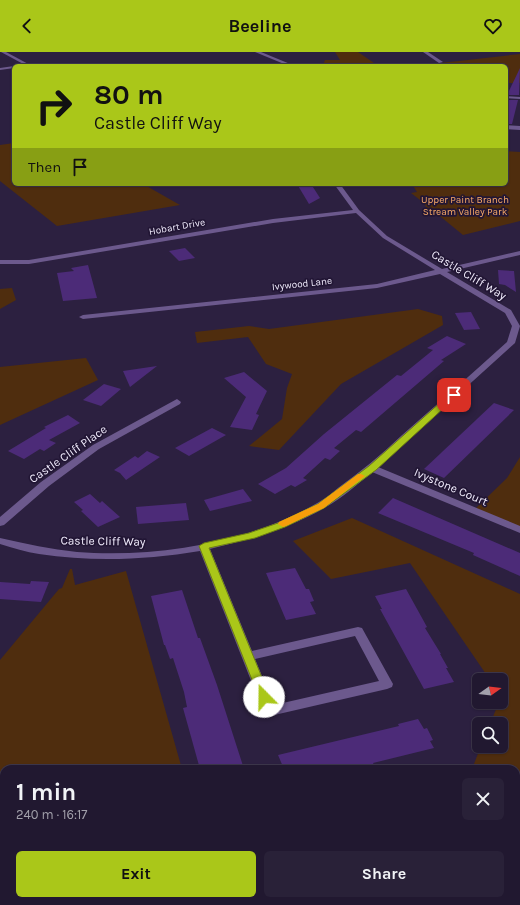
<!DOCTYPE html>
<meta charset="utf-8">
<style>
:root{--surface:#211830;--page:#292138;--text:#f1f3f6;--muted:#a2a0ab;--line:#3e374c;--accent:#aac719}
body{margin:0;font-family:Karla,sans-serif;background:var(--page);color:var(--text);height:100vh;display:flex;flex-direction:column;font-size:15px;white-space:nowrap}
*{box-sizing:border-box;margin:0}
p{font-size:13px;color:var(--muted)}
.icon{flex:none;width:22px;height:22px;fill:none;stroke:currentColor;stroke-width:2;stroke-linecap:round;stroke-linejoin:round}
.map{position:relative;flex:1;overflow:hidden}
.details{position:absolute;left:0px;top:713px;width:520px;height:140px;display:flex;flex-direction:column;background:var(--surface);border-radius:12px 12px 0 0;box-shadow:0 1px 3px #0004,0 0 0 1px var(--line)}
.details>*{flex:none}
.banner{position:absolute;left:12px;top:12px;width:496px;height:122px;border-radius:6px;box-shadow:0 1px 3px #0004,0 0 0 1px var(--line);background:#aac719;color:#111;overflow:hidden}
.needle{width:26px;rotate:76deg}
.buttons{position:absolute;left:472px;top:621px;display:grid;gap:8px}
.buttons a{display:grid;place-items:center;width:36px;height:36px;border-radius:6px;background:var(--surface);box-shadow:0 1px 3px #0004,0 0 0 1px var(--line);font-size:20px}
.pin{position:absolute;display:grid;place-items:center;width:34px;height:34px;color:#fff;margin:-17px;border-radius:8px;box-shadow:0 2px 6px #0006}
.me{position:absolute;width:44px;margin:-22px;rotate:338deg;stroke-linejoin:round;filter:drop-shadow(0 0 3px #0008)}
.turn{display:flex;align-items:center;gap:14px;height:84px;padding:0 16px;font-size:18px}
.turn .icon{width:52px;height:52px;stroke-width:2.5}
.turn b{display:block;font-size:28px;line-height:34px}
.then{display:flex;align-items:center;height:38px;padding:0 16px;background:#0003;gap:8px;font-size:15px}
.round{display:grid;place-items:center;flex:none;width:42px;height:42px;border-radius:6px;background:var(--page)}
.headline{display:flex;align-items:center;justify-content:space-between;height:68px;padding:0 16px}
h1{font-size:24px;font-weight:700;line-height:30px}
.cta{display:flex;gap:8px;margin-top:auto;padding:8px 16px}
.cta a{flex:1;height:46px;border-radius:6px;background:var(--accent);color:#111;font-size:16px;font-weight:700;line-height:46px;text-align:center}
.cta a+a{background:var(--page);color:var(--text)}
header{display:flex;justify-content:space-between;align-items:center;height:52px;padding:0 16px;background:var(--accent);color:#111;font-size:18px;font-weight:700}
.map>svg:first-child{display:block}
.green{fill:#4f2d0e}
.building{fill:#4c2b78}
.lines{fill:none;stroke-linecap:round;stroke-linejoin:round}
.street{fill:#6c598d;fill-rule:evenodd}
.route{fill:#aac719;stroke:#6e8110}
.slow{fill:#f59e0b}
.labels{text-anchor:middle;dominant-baseline:central;stroke-width:3.5;stroke-linejoin:round;paint-order:stroke}
.far-park-label{font-size:10px;fill:#fbac68;stroke:#221635}
.far-street-label{font-size:10px;fill:#f1ecfd;stroke:#221635}
.street-label{font-size:12px;fill:#f1ecfd;stroke:#221635}
</style>
<header><svg class="icon" aria-label="back" viewBox="0 0 24 24"><path d="M15 5l-7 7 7 7"/></svg>Beeline<svg class="icon" aria-label="heart" viewBox="0 0 24 24"><path d="M12 20l-8-8c-3-5 5-10 8-4 3-6 11-1 8 4z"/></svg></header>
<div class="map">
<svg width="520" height="853" viewBox="0 0 520 853">
<rect width="100%" height="100%" fill="#2c2040"/>
<g class="green">
<path d="M335,0H358L374,11L386,14H314L323,13L325,8H340Z"/>
<path d="M520,2V31H506V14H414Z"/>
<path d="M14,91V132H143L180,153L57,174L0,129V93Z"/>
<path d="M506,99L520,100V169L463,183L441,165L426,155L424,151L411,141L417,140L412,132H506Z"/>
<path d="M12,236L16,248L0,257V237Z"/>
<path d="M418,257L442,264L443,273L341,332L279,398L249,394L282,367L287,336L292,322L266,312L248,285L197,291L195,280L249,274L269,277Z"/>
<path d="M86,306L98,328L0,373V315Z"/>
<path d="M520,405V478L474,458L507,426Z"/>
<path d="M352,466L520,542V853H0V608L59,537L62,536L70,517H72L75,533L126,519L182,717H4V849H516V717H472L481,694H501V672H490L499,650H501V628H490L410,511L331,527L293,489Z"/>
</g>
<g class="building">
<path d="M520,16L519,43H507Z"/>
<path d="M506,48H518L512,72H506Z"/>
<path d="M297,132H311L320,146L309,152Z"/>
<path d="M185,196L195,206L179,209L169,199Z"/>
<path d="M88,213L97,246L63,249L57,221L74,219L71,216Z"/>
<path d="M498,218L514,219L516,240L505,233L499,232Z"/>
<path d="M471,260L480,277L464,278L455,261Z"/>
<path d="M447,284L466,292L441,308L444,309L361,380L356,378L334,396L340,399L330,408L325,406L303,426L307,428L295,435L291,433L275,442L258,432L286,416L324,382L397,323L401,324L433,298L427,296Z"/>
<path d="M157,314L130,335L123,319Z"/>
<path d="M244,320L267,339L256,362L259,363L252,378L230,375L246,345L224,326Z"/>
<path d="M104,332L121,337L101,354L83,348Z"/>
<path d="M494,351L514,358L444,426L424,417Z"/>
<path d="M68,363L80,371L49,388L56,391L44,399L40,397L24,407L8,399L46,376L44,375Z"/>
<path d="M212,376L226,383L189,404L175,396Z"/>
<path d="M147,399L160,405L126,428L120,421L114,418L135,404L138,406Z"/>
<path d="M243,437L252,449L210,459L204,448Z"/>
<path d="M90,442L100,451L102,449L120,465L98,475L81,459L83,458L74,450Z"/>
<path d="M393,446L520,501V524L473,503L474,501L378,461Z"/>
<path d="M186,451L189,468L138,472L136,455Z"/>
<path d="M295,516L306,537H309L314,549L310,550L316,562L286,568L266,521Z"/>
<path d="M31,529L49,530L41,550L0,547V530L30,532Z"/>
<path d="M406,537L427,575L425,576L441,602H440L448,616H446L454,630L424,637L380,557H382L375,544Z"/>
<path d="M182,538L198,586H200L217,633L244,717H200L183,656L187,655L184,640L173,606L170,607L165,593H164L151,544Z"/>
<path d="M418,667L424,677L427,676L433,688L430,689L434,696L373,711L375,715L367,717H284L278,703L399,674L398,672Z"/>
</g>
<g class="lines">
<g class="street">
<path d="M1,0H6L32,14H27Z"/>
<path d="M255,0H261L295,14H289Z"/>
<path d="M423,0H428L443,10L439,11Z"/>
<path d="M14,14V16L0,18V16L14,14H15Z"/>
<path d="M506,44L520,45V47L506,46Z"/>
<path d="M506,73L520,74V78L506,77Z"/>
<path d="M334,132H340L359,158L387,184L442,217L520,199V203L447,220L511,258L520,274L515,291L378,415L520,474V481L372,420C358,432 342,446 326,455C290,476 251,487 210,497L252,599L358,575L362,576L393,632L392,635L387,637L270,664L265,663L263,659L200,499C146,508 93,510 39,502C26,500 13,496 0,492V486C26,492 51,497 77,500C156,506 250,491 319,450C326,446 332,441 338,436C360,420 381,403 401,384C436,353 472,322 507,290L512,274L505,261L440,222L377,236L83,267L79,265L83,263L377,232L435,218L383,186L356,161L273,171L29,212H0V208H29L273,167L353,158ZM355,584L379,629L274,653L255,607Z"/>
<path d="M177,347L181,350L180,352L99,397L49,434L4,473L0,474V465L41,430L93,393Z"/>
</g>
</g>
<path class="route" d="M451,341H456L458,343L376,418L324,456L285,475L255,486L209,496L270,645L269,648L264,650L260,648L199,494L204,491L249,481L278,471L318,452L369,414Z"/>
<path class="slow" d="M358,422H361L365,424L324,456L286,474L283,475L278,472L279,470L318,452Z"/>
<g class="labels">
<g class="far-park-label">
<text x="465" y="148">Upper Paint Branch<tspan x="465" dy="12">Stream Valley Park</tspan></text>
</g>
<g class="far-street-label">
<text transform="translate(177 175) rotate(-10)">Hobart Drive</text>
<text transform="translate(302 232) rotate(-6)">Ivywood Lane</text>
</g>
<g class="street-label">
<text transform="translate(469 223) rotate(31)">Castle Cliff Way</text>
<text transform="translate(68 402) rotate(-35)">Castle Cliff Place</text>
<text transform="translate(451 435) rotate(23)">Ivystone Court</text>
<text transform="translate(103 489) rotate(1)">Castle Cliff Way</text>
</g>
</g>
</svg>
<div class="buttons">
<a><svg class="needle" viewBox="-14 -14 28 28"><path d="M0-13l5 13h-10z" fill="#e53935"/><path d="M0 13l5-13h-10z" fill="#a2a0ab"/></svg></a>
<a><svg class="icon" aria-label="search" viewBox="0 0 24 24"><circle cx="10" cy="10" r="6"/><path d="M15 15l6 6"/></svg></a>
</div>
<div class="pin" style="left:454px;top:343px;background:#d93025"><svg class="icon" aria-label="arrive" viewBox="0 0 24 24"><path d="M6 21V4h12l-3 4 3 4H6"/></svg></div>
<svg class="me" style="left:264px;top:645px" viewBox="-20 -20 40 40"><circle r="19" fill="#fff"/><path d="M0-13L10 11 0 6-10 11z" fill="#aac719"/></svg>
<div class="banner">
<div class="turn"><svg class="icon" aria-label="right" viewBox="0 0 24 24"><path d="M7 20v-9h11M14 6l5 5-5 5"/></svg><div><b>80 m</b>Castle Cliff Way</div></div>
<div class="then">Then<svg class="icon" aria-label="arrive" viewBox="0 0 24 24"><path d="M6 21V4h12l-3 4 3 4H6"/></svg></div>
</div>
<section class="details">
<div class="headline"><div><h1>1 min</h1><p>240 m · 16:17</p></div><a class="round"><svg class="icon" aria-label="close" viewBox="0 0 24 24"><path d="M6 6l12 12M18 6L6 18"/></svg></a></div>
<div class="cta"><a>Exit</a><a>Share</a></div>
</section>
</div>
